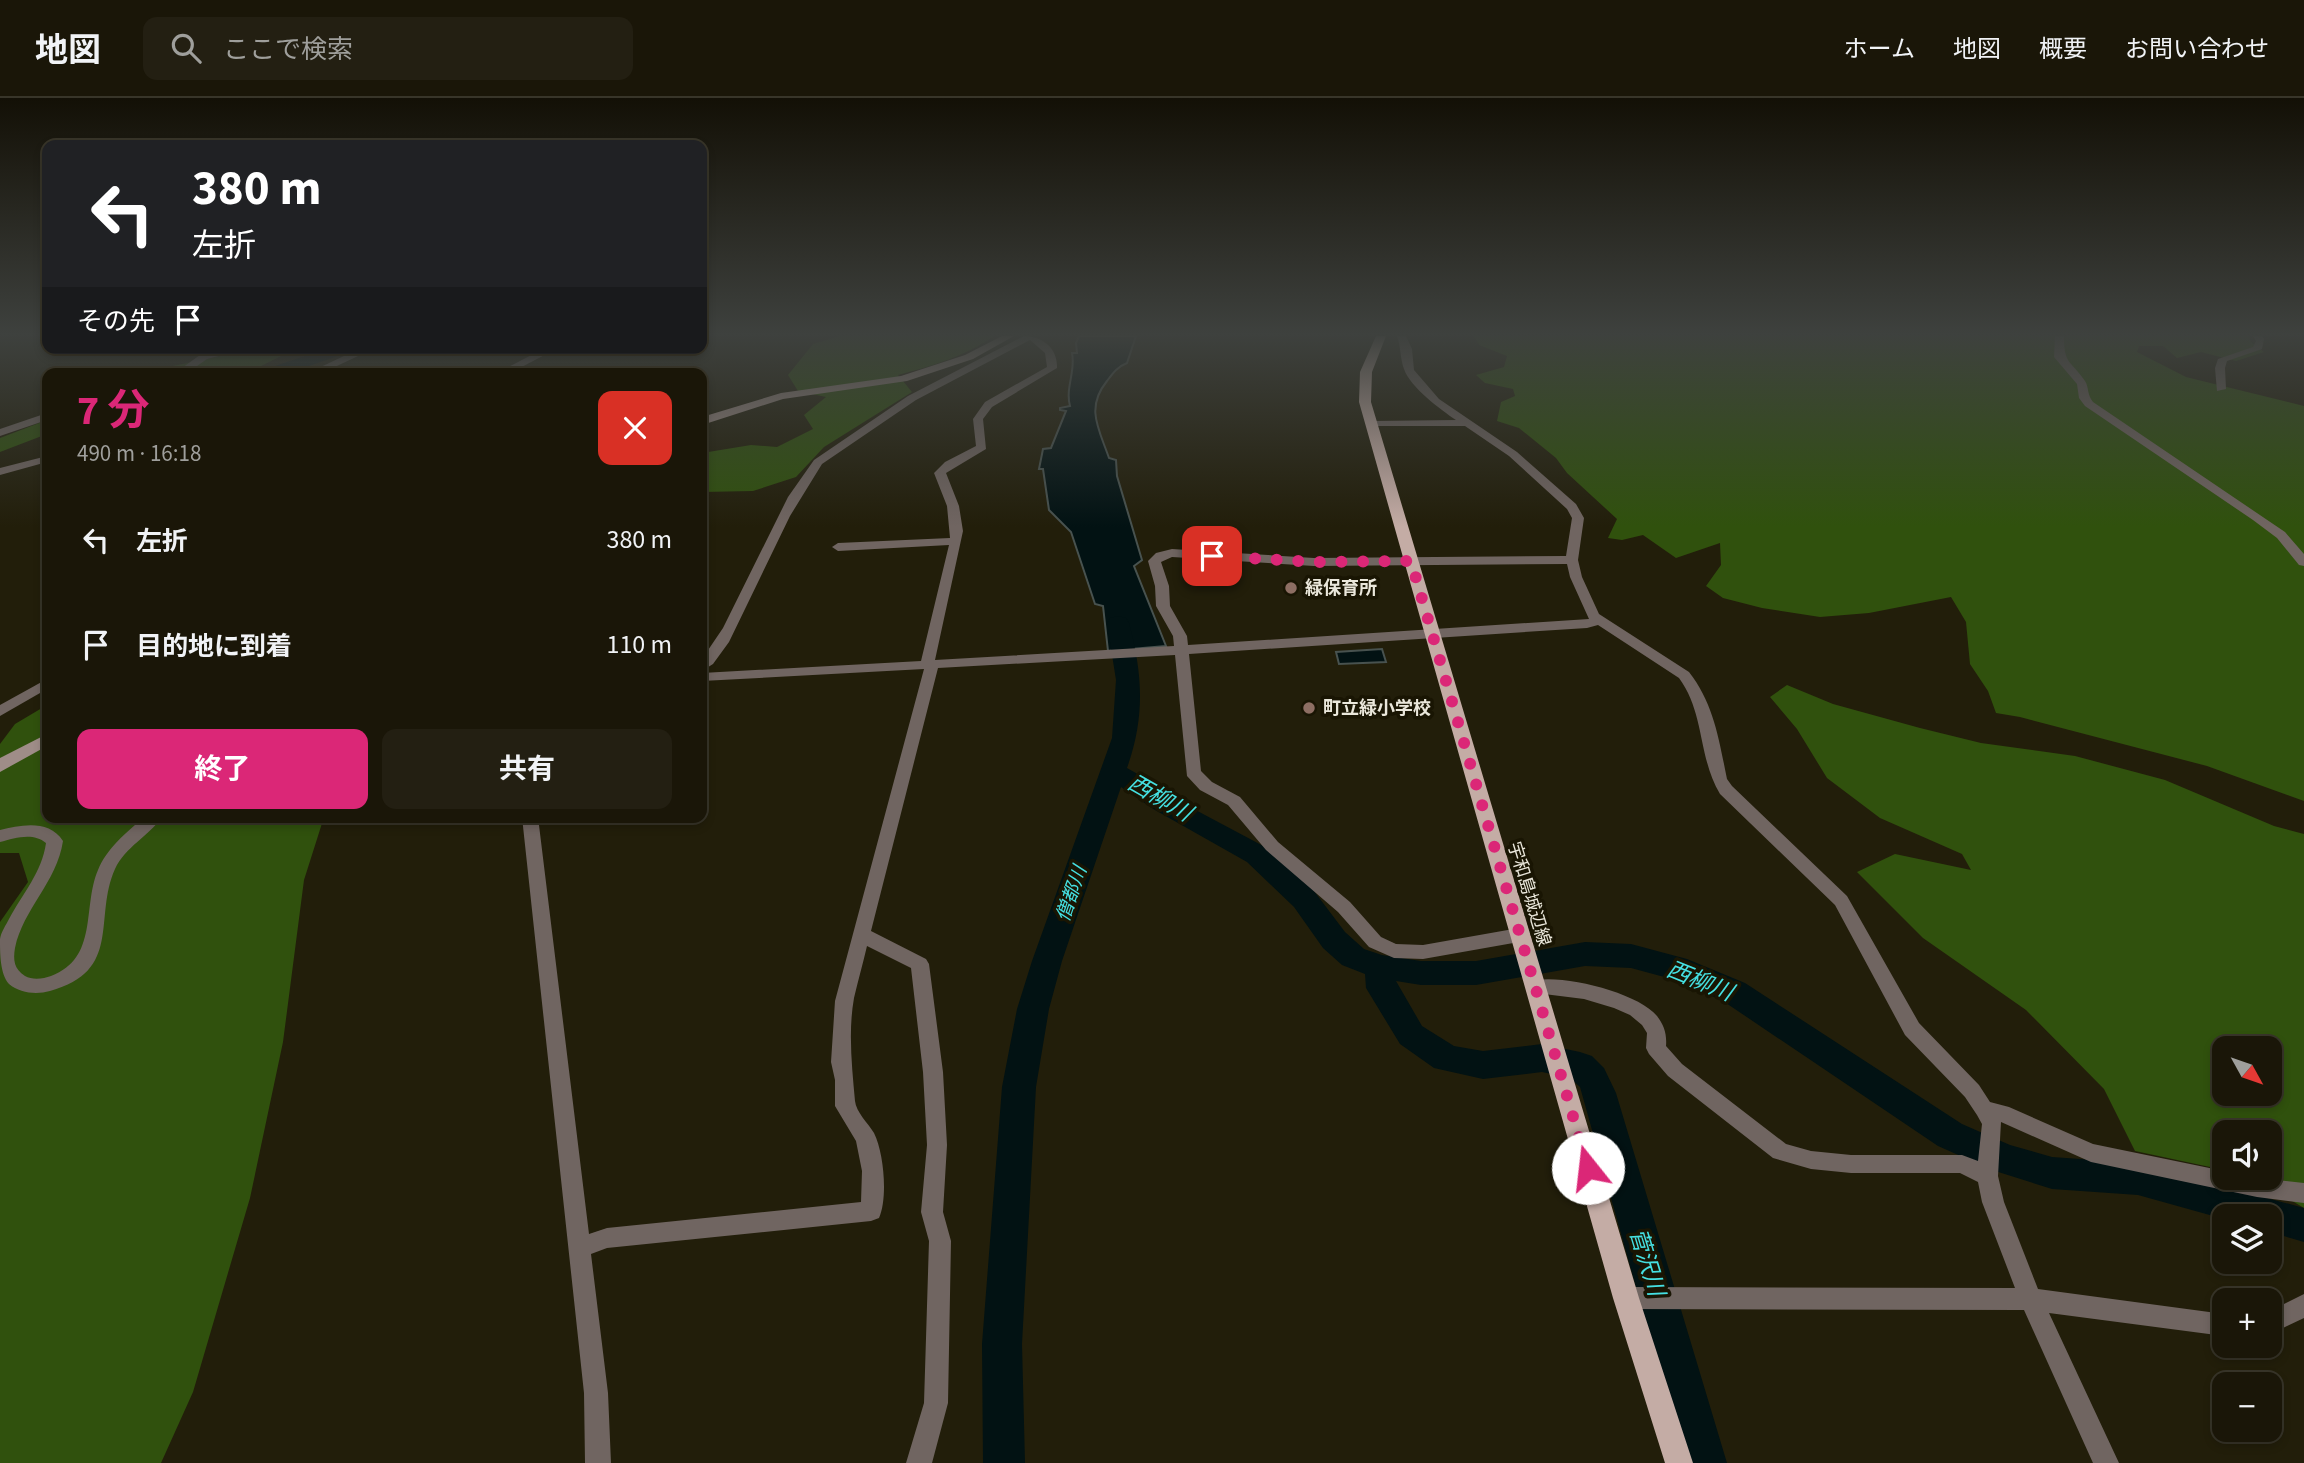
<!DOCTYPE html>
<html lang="ja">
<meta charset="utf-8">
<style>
:root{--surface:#1a1608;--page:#231f12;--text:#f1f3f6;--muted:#9f9f9c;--line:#383529;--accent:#db2777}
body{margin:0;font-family:"Source Sans 3","Noto Sans JP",sans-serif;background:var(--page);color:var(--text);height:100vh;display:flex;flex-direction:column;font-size:26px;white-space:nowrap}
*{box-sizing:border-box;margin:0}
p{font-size:23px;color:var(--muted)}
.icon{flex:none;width:38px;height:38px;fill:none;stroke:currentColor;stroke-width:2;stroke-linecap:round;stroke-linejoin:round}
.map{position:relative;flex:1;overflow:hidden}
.sheet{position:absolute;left:42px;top:270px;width:665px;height:455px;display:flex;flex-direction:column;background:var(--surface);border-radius:14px;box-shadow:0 4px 10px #0003,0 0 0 2px var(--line)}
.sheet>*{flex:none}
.hud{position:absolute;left:42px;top:42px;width:665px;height:214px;border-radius:14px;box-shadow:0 4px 10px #0003,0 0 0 2px var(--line);background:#202124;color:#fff;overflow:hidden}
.needle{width:46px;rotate:130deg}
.buttons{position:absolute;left:2212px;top:938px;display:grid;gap:14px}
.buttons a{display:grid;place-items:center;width:70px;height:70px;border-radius:14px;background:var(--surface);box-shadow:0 4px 10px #0003,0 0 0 2px var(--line);font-size:35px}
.pin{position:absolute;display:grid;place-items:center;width:60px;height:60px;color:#fff;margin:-30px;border-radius:14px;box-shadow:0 4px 10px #0006}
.me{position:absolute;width:77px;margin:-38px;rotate:344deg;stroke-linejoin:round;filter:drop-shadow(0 0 5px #0008)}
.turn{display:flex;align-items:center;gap:24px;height:147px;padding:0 35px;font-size:32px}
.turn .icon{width:91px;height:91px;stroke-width:2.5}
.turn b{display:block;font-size:49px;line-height:60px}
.then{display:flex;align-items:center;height:66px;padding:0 35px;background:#0003;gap:14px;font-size:26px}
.round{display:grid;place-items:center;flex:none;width:74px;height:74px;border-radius:14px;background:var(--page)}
.overview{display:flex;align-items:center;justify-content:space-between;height:119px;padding:0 35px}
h1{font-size:42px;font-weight:700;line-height:52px;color:var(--accent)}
.primary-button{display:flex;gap:14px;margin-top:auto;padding:14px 35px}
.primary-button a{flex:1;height:80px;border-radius:14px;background:var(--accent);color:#fff;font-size:28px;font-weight:700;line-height:80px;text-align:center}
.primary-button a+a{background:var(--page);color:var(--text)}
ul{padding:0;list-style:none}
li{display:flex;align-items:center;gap:21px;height:105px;padding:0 35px}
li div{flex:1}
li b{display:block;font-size:26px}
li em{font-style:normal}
header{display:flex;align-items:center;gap:42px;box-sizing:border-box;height:98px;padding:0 35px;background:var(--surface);border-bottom:2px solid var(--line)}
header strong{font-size:33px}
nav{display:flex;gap:38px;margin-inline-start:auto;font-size:24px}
.search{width:490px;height:63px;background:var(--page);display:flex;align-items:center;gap:18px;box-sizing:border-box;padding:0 24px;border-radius:14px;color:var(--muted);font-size:26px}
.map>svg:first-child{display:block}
.forest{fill:#30510d;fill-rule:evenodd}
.water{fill:#021213;stroke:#48524f;stroke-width:2}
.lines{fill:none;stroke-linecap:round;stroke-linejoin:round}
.river{fill:#021213;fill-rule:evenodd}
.minor{fill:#706561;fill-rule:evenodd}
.secondary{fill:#9f8d88;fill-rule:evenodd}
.primary{fill:#c4aca5;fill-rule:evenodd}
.route{stroke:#db2777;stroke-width:12;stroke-dasharray:0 21.6}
.education-dot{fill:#8d6e63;stroke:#191503;stroke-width:2.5}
.labels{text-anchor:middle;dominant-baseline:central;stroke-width:7;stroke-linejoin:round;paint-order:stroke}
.poi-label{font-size:18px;font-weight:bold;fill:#eae7db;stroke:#191503;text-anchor:start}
.street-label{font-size:18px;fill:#eae7db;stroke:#191503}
.water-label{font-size:19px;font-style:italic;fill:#45e0e2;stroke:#191503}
.near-water-label{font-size:23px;font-style:italic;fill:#45e0e2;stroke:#191503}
</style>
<header>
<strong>地図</strong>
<div class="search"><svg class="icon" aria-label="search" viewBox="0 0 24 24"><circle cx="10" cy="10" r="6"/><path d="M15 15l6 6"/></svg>ここで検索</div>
<nav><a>ホーム</a><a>地図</a><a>概要</a><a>お問い合わせ</a></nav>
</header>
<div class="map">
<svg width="2304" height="1365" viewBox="0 0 2304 1365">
<rect width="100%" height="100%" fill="#221e0a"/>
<g class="forest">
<path d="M840,238H994C966,258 932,268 898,277L912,294L824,349L796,379L753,393L702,394V355L751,347L777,349L813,331L804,317L826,299L798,293L788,277L813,246Z"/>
<path d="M1474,238H2249L2251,244L2264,254L2236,263L2201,254L2177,260L2163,248H2139L2137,254L2186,279L2304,308V703L2207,668L2020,619L1996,615L1988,593L1970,566L1966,524L1951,499L1869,515L1820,519L1762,510L1723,500L1706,488L1721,467L1720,445L1676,460L1643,437L1622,442L1608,440L1617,421L1567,375L1556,360L1519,330L1497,323L1501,304L1515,298L1513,291L1485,285L1476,277L1504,269L1507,258L1479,247Z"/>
<path d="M259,250L295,251L247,275H139Z"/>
<path d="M47,322V336L0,354V340Z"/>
<path d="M1787,587L1833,606L1920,630L1981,645L2075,658L2165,682L2274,728L2304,736V1110L2254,1080H2270V1034H2224V1072L2135,1053L2104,991L2026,912L1923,840L1857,774L1895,756L1971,772L1962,756L1880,720L1827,680L1797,631L1770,599ZM2224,950H2270V996H2224Z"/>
<path d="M47,607V719H324L304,782L283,944L250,1100L193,1294L161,1365H0V824L28,784L19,755H0V646L15,626Z"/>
</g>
<g class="water">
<path d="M1079,238H1136L1127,265C1117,269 1113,275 1107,283C1085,310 1099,331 1109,360L1116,362L1117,378L1142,462L1134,468L1166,548L1108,553L1103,508L1095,506L1071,434L1049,412L1043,371H1039L1043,351L1051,350L1066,313L1060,312V310L1070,308C1065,290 1076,273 1072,255H1077L1076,245Z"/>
<path d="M1382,551L1386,564L1339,566L1336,554Z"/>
</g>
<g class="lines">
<g class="river">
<path d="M329,250H354L352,253L289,275H264L266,271Z"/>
<path d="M1118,518L1126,520L1129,525C1143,577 1145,619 1127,670L1157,687L1173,700L1267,750L1314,793L1345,834L1364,851L1382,857L1421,863H1476L1585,844L1631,846L1687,861L1745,885L1962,1026L2010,1047L2052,1059L2138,1065L2304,1110V1144L2270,1134V1118H2224V1121L2138,1097L2052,1091L1992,1072L1938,1048L1723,903L1679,883L1631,870L1585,868L1476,887H1421L1396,883L1422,928L1454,948L1483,953L1542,946L1580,954L1592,958L1604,970L1616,995L1727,1365H1685L1580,989L1570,980L1542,974L1483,981L1434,970L1400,946L1366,890L1365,876L1342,867L1323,850L1294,809L1247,764L1155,712L1121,689L1062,863L1049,911L1036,989L1022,1246L1025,1365H983L982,1246L1002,989L1017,911L1032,863L1112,640L1116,582L1107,525L1110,520Z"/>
</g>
<g class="minor">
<path d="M1024,238C1042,238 1058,250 1057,270L992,309L983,321L986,351L946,375L959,408L963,433L935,562L1174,548L1173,538L1156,508L1155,488L1148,463L1156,455L1172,451L1314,460L1566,458L1572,420L1567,411L1509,358L1465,328H1368L1367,326L1372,323L1456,322C1441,312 1410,289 1404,271C1400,260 1401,249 1397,238H1406L1412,251L1414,272L1439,301L1517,354L1576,406L1584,420L1578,462L1582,479L1599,516L1689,574C1714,606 1719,642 1727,681L1732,688L1847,798L1919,925L1979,987L1990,1004L2009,1009L2093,1046L2224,1073V1080H2261L2304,1085V1105L2257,1099L2091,1064L2001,1024L1998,1078L2004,1104L2038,1191L2224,1216V1238L2049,1215L2119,1365H2093L2024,1212L1626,1211L1618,1208L1615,1200L1618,1192L1626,1189L2015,1190L1982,1104L1978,1084L1960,1075H1851L1811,1071L1773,1060L1668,978L1649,956L1646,950L1647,935L1642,927L1630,917L1614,910L1584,901L1528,894L1526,889L1528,884C1557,874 1637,894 1657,918C1664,927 1667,936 1666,948L1682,966L1786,1046L1811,1053L1851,1057H1962L1978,1063L1982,1026L1977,1017L1965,999L1905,937L1835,807L1720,696C1698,660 1705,615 1679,580L1598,527L1587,530L1189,556L1201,673L1212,684L1240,699L1278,744L1350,804L1381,839L1396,846L1423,847L1519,830L1525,832L1528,837L1525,842L1519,844L1423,861L1394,860L1369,849L1338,814L1266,752L1228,707L1200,692L1187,678L1175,557L938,570L871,833L926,861L929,866L943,974L947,1047L943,1114L951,1143L948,1305L932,1365H906L924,1305L929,1143L921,1114L927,1047L923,974L911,870L867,848C863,865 858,883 854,900C848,933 852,970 855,1003C856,1014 868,1025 874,1035C884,1055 888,1100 879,1120L871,1123L607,1150L591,1156L608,1295L611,1365H585L584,1295L522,719H538L589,1136L607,1130L861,1104L862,1073L856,1043L835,1008V982L831,964L835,903L924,571L702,583V575L921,563L949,447L838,453L832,449L838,445L950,440L947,408L934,375L945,364L976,348L973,321L985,304L1047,269L1045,255L1030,242L916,302L822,366L790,418L729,544L713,566L702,573V561L723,530L788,399L814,362L908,298ZM1172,459L1314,468L1567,466L1570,479L1589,521L1188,547L1187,538L1170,508L1169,488L1161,464Z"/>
<path d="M2055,238H2064C2064,267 2070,261 2085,283C2089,289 2087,297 2093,304L2285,434L2304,456V468L2299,467L2277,440L2253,422L2085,308L2079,300L2077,286L2054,259Z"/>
<path d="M2253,238H2262L2264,241L2262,251L2227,263L2225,270L2226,291L2217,293L2215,270L2218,261L2253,249L2256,243Z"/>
<path d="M231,250H251L207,261L187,275H175L200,257Z"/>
<path d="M361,250H375L322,275H308Z"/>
<path d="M545,250H558L510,275H497Z"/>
<path d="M47,315V322L0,338V331Z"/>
<path d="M47,358V364L0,377V370Z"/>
<path d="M47,581V591L0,618V607Z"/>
<path d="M144,719H162C149,738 125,749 115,771C93,820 123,873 50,893C36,897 20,895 9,886C0,876 0,855 0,841C1,834 6,827 9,821C23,795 42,774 46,745C33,734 15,740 0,744V732C21,727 49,721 63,743C57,784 23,811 15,850C13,862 14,871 25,878C32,882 43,881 51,878C99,860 82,809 98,772C107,750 126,735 144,719Z"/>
<path d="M2304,1196V1220L2283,1230L2270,1232V1210L2280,1208Z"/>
</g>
<g class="secondary">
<path d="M1002,238H1014L973,261L907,283L783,301L702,327V319L781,295L901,278L965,257Z"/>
<path d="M47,636V648L0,674V660Z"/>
</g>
<path class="primary" d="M1376,238H1386L1372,274L1371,304L1639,1200L1693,1365H1665L1613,1200L1359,304L1360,274Z"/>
</g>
<linearGradient id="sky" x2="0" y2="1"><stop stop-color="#131006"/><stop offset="0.55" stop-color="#3e413e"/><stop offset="1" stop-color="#3e413e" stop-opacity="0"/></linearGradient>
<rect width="2304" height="429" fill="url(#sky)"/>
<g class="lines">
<path class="route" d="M1212,458L1314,464L1411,463L1588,1070"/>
</g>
<g class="education-dot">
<circle cx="1291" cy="490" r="7"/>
<circle cx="1309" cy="610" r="7"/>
</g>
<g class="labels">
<g class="poi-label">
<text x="1305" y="490">緑保育所</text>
<text x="1323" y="610">町立緑小学校</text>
</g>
<g class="street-label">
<text transform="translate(1529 796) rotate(73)">宇和島城辺線</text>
</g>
<g class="water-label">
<text transform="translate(1072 796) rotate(-71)">僧都川</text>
</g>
<g class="near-water-label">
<text transform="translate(1160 700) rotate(30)">西柳川</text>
<text transform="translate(1700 883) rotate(22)">西柳川</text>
<text transform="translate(1647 1164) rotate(73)">菅沢川</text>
</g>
</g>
</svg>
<div class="buttons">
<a><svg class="needle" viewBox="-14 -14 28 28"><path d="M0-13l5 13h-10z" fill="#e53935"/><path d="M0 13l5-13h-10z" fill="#9f9f9c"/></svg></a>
<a><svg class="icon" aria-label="sound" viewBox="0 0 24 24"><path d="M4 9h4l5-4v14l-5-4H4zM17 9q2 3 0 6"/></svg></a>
<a><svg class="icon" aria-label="layers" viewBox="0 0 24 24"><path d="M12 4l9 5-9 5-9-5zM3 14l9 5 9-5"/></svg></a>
<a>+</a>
<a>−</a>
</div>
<div class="pin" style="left:1212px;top:458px;background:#d93025"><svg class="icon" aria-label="arrive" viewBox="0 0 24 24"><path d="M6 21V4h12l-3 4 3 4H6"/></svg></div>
<svg class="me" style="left:1588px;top:1070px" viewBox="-20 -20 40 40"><circle r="19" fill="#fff"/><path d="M0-13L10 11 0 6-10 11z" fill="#db2777"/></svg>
<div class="hud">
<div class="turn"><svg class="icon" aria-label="left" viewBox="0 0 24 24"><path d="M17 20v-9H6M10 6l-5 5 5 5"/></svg><div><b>380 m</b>左折</div></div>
<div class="then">その先<svg class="icon" aria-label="arrive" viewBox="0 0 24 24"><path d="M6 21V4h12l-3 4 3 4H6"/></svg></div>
</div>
<section class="sheet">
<div class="overview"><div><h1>7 分</h1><p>490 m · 16:18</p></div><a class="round" style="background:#d93025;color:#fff"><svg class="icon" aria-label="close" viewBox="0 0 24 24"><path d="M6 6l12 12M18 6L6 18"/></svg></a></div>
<ul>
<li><svg class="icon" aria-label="left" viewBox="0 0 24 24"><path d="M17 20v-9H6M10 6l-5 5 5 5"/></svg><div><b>左折</b></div><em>380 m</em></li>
<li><svg class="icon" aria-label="arrive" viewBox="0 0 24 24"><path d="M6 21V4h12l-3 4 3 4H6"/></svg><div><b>目的地に到着</b></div><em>110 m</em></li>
</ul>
<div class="primary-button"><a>終了</a><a>共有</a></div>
</section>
</div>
